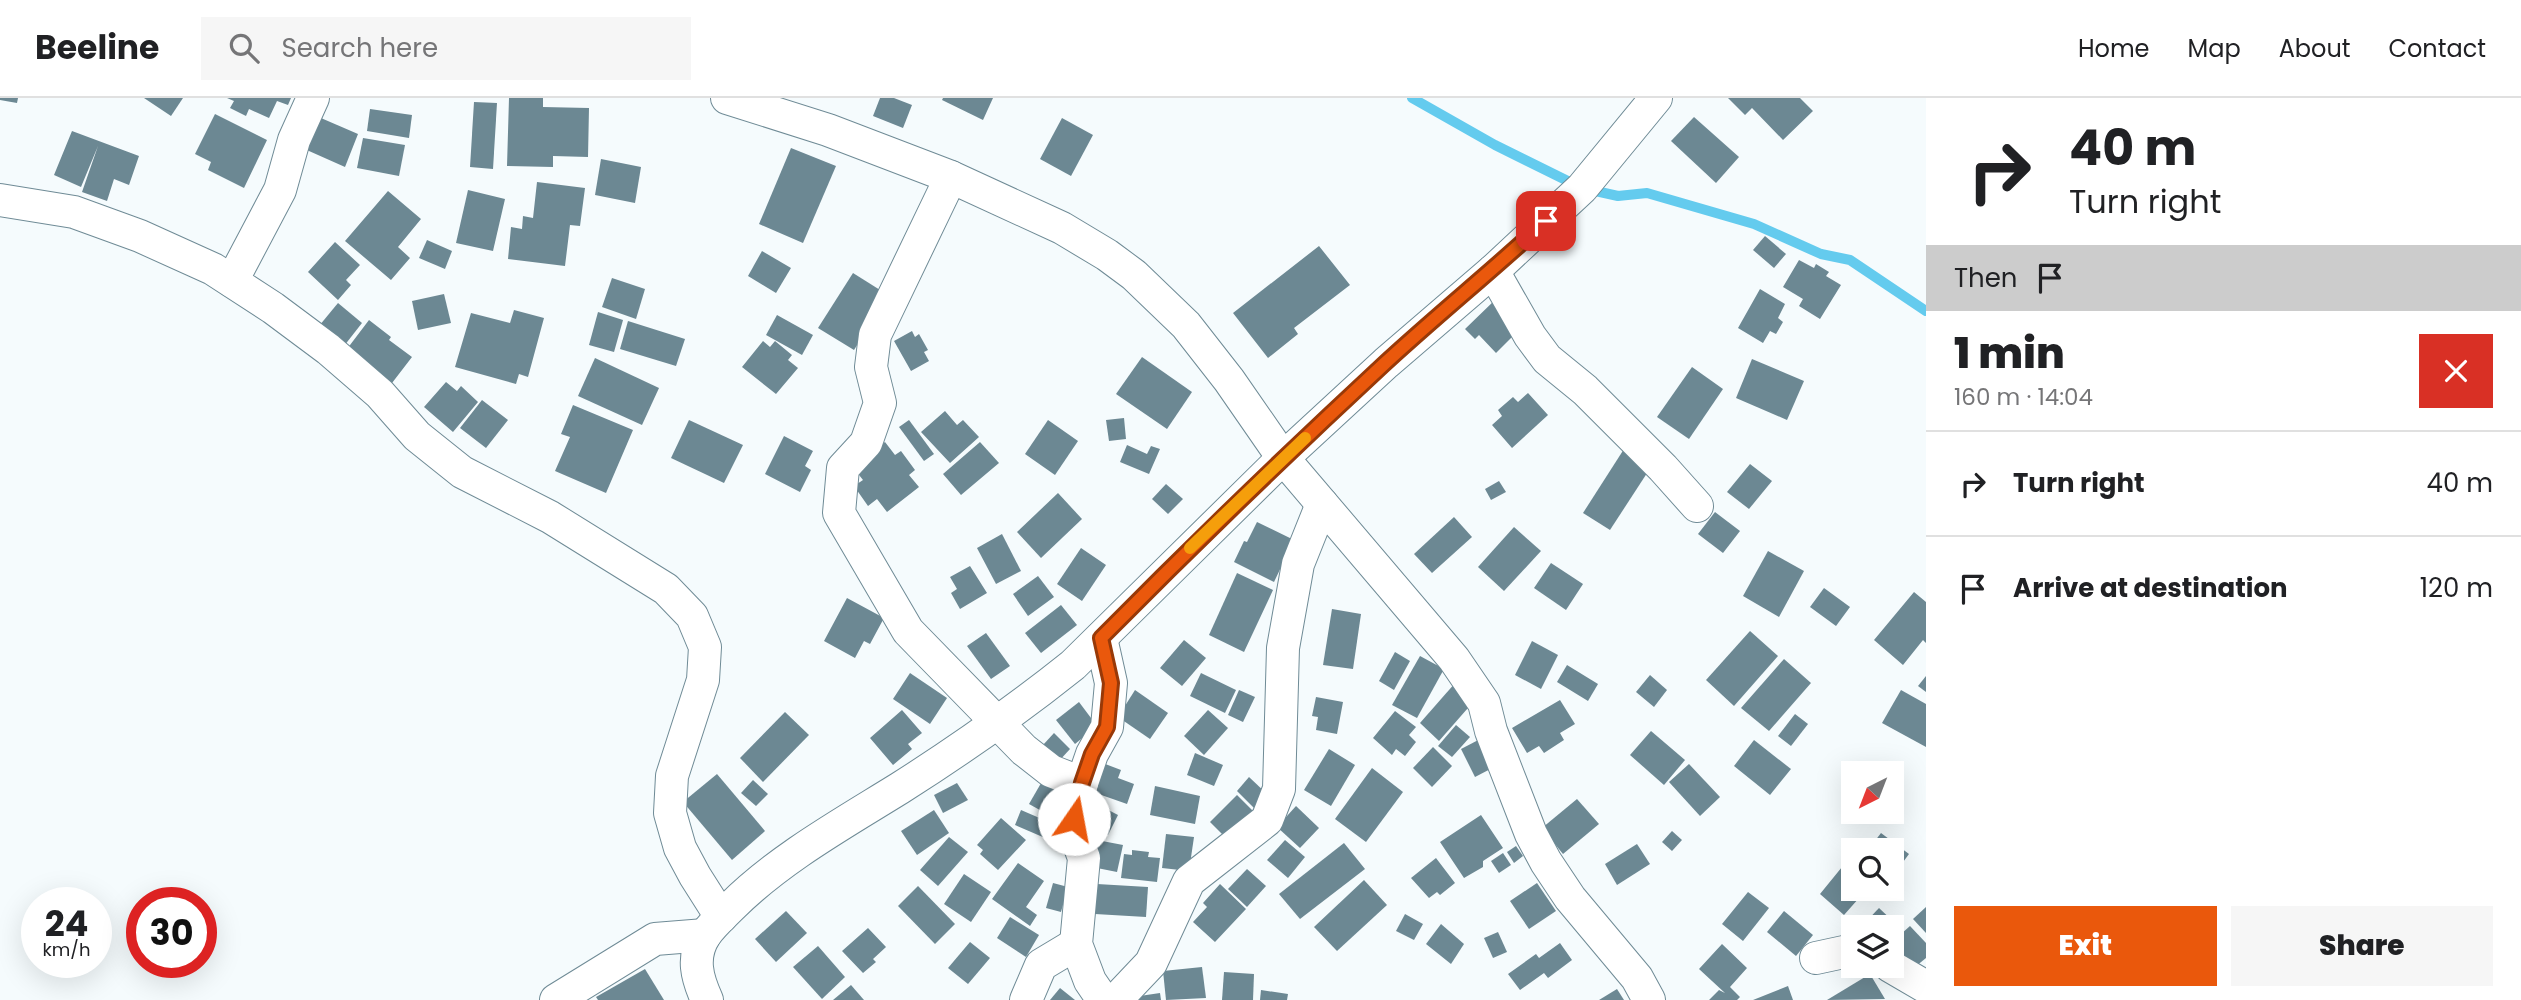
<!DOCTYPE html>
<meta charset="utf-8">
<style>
:root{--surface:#fff;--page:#f6f6f6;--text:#202124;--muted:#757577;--line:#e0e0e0;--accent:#ea580c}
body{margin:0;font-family:Poppins,sans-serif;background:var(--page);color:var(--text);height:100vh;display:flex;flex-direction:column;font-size:26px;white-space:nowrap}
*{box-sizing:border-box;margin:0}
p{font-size:23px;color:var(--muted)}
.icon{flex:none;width:38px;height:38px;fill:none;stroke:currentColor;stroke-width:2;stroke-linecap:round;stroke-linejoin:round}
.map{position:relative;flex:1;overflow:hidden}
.details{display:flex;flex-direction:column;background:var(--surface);width:595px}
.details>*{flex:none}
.banner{background:#fff;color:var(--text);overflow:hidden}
.needle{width:46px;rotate:222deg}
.tools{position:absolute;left:1841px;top:663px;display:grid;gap:14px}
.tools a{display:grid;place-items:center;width:63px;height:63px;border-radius:0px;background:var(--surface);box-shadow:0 7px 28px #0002;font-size:35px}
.speed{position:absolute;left:21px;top:789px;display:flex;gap:14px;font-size:35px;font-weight:700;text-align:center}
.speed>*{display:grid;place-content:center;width:91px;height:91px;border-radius:50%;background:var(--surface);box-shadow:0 7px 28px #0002;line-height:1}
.speed small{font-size:18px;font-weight:400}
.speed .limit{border:10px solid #d22;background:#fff;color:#111}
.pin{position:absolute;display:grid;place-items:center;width:60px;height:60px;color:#fff;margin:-30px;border-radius:14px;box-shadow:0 4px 10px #0006}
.me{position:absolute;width:77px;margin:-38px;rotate:12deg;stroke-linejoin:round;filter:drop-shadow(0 0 5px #0008)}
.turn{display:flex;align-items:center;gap:24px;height:147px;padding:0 28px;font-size:32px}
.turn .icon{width:91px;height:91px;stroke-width:2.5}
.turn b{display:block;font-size:49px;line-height:60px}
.then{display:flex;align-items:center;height:66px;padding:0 28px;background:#0003;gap:14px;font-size:26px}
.round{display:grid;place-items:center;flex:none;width:74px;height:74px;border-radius:0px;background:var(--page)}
.head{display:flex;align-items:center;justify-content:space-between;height:119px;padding:0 28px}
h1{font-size:42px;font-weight:800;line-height:52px}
.button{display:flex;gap:14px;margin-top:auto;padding:14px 28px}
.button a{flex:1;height:80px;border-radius:0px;background:var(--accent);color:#fff;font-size:28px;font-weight:800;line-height:80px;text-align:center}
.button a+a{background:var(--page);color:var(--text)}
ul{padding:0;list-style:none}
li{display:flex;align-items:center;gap:21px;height:105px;padding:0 28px;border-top:2px solid var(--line)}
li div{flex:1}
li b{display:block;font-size:26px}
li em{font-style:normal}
header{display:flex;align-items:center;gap:42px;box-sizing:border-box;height:98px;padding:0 35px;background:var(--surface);border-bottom:2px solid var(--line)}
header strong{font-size:33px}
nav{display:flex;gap:38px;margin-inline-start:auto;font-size:24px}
.search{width:490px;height:63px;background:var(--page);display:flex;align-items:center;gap:18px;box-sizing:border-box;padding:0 24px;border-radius:0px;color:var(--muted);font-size:26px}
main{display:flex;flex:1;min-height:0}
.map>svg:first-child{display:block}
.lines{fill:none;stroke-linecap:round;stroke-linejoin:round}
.stream{stroke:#64cbee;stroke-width:10}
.building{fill:#6c8893}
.minor-casing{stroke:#6f8b96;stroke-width:34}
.minor{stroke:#fff;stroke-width:32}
.route-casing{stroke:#983908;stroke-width:18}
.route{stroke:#ea580c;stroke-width:12}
.slow{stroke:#f59e0b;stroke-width:12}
</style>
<header>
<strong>Beeline</strong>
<div class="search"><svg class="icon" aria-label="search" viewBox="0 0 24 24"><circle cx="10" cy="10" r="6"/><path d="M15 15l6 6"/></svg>Search here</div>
<nav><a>Home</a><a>Map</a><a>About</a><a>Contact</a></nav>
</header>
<main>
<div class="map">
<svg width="1926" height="902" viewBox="0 0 1926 902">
<rect width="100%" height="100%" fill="#f5fbfd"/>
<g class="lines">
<path class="stream" d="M1412,0L1495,47L1582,90L1618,98L1647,95L1754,126L1821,156L1850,162L1926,213"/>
</g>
<g class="building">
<path d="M0,0H18L17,5L0,2Z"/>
<path d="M144,0H183L171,18Z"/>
<path d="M227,0H291L288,7L277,3L269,20L249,11L246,18L230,10L234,3Z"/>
<path d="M509,0H543V9L589,10L588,59L553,58V69L507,68Z"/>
<path d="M880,0H894L912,7L903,30L873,18Z"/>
<path d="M943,0H993L983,22L942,2Z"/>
<path d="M1728,0H1800L1813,13L1783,42L1752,10L1745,17Z"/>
<path d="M474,4L497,5L493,71L470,69Z"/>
<path d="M370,11L412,17L409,40L367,33Z"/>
<path d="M215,16L267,42L244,90L208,72L211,64L195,56Z"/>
<path d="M314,17L358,36L345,69L300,49Z"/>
<path d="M1694,19L1739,59L1716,85L1671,43Z"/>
<path d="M1062,20L1093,37L1071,78L1040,61Z"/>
<path d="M72,33L139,58L129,87L114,81L107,103L82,94L98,48L81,89L54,77Z"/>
<path d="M363,40L405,47L399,78L357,70Z"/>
<path d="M791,50L836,68L803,145L759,126Z"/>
<path d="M601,61L641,69L635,105L595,97Z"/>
<path d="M537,84L585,90L580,128L570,127L565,168L508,161L511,129L522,131L523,118L533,120Z"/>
<path d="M468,92L505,101L493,153L456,145Z"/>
<path d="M388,93L421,121L398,149L410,160L391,182L345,143Z"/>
<path d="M1765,138L1786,156L1774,170L1753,152Z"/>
<path d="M427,142L452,153L445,171L419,160Z"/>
<path d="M335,144L360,167L346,182L351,187L338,202L308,174Z"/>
<path d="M1319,148L1350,187L1294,230L1298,236L1268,260L1233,215Z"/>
<path d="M762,153L791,170L776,195L748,178Z"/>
<path d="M1799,162L1814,170L1816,166L1829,174L1826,178L1841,187L1820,221L1799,208L1803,201L1783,189Z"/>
<path d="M853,175L888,197L854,252L818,230Z"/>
<path d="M612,180L645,191L636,221L602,209Z"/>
<path d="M1760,191L1785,206L1778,220L1783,224L1776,236L1770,233L1763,245L1738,230Z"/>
<path d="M444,196L451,225L418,232L412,203Z"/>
<path d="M1496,201L1521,230L1496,255L1479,237L1475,241L1465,231Z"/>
<path d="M338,205L362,225L344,248L319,228Z"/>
<path d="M514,212L544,220L528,279L519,276L516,286L455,269L471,215L510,225Z"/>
<path d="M598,214L623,222L614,254L589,247Z"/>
<path d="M777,217L813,237L802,257L766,237Z"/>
<path d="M369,222L391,239L389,242L412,259L392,285L347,251Z"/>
<path d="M628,223L685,241L676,268L620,251Z"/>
<path d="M912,233L915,239L919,236L928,252L924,254L929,263L911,273L894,243Z"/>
<path d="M763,243L770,249L775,243L792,257L788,262L798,270L776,296L742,269Z"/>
<path d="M1142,259L1192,294L1167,331L1116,296Z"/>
<path d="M595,260L659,290L642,327L578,298Z"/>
<path d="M1752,261L1804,283L1787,322L1736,300Z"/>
<path d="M1692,269L1723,291L1689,341L1657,319Z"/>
<path d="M446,284L457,293L461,288L478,304L453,334L424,309Z"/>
<path d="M1528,295L1548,317L1512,350L1492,327L1502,318L1498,312L1513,299L1518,304Z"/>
<path d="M482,302L508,322L486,350L460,330Z"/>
<path d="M573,307L633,332L606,395L555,373L570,339L561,336Z"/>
<path d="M945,313L957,327L963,322L979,339L950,365L921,334Z"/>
<path d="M1124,320L1126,341L1109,343L1106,322Z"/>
<path d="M689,322L743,347L724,385L671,360Z"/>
<path d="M909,322L934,356L924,363L899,329Z"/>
<path d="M1048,322L1078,343L1055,377L1025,356Z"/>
<path d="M784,338L813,353L805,368L811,372L800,394L765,376Z"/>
<path d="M885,344L895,357L901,353L915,372L909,377L919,389L887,414L877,401L868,408L854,388L863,382L852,368Z"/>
<path d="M980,344L999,365L961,397L943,376Z"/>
<path d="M1127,347L1147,356L1151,348L1160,351L1149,376L1120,364Z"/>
<path d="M1624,351L1651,369L1610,432L1583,415Z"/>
<path d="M1750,366L1772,383L1749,411L1727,394Z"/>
<path d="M1499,383L1506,394L1491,402L1485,391Z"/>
<path d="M1166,386L1183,401L1168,416L1152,401Z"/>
<path d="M1058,395L1082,421L1041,460L1017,434Z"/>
<path d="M1715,414L1740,433L1723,455L1698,436Z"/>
<path d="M1454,419L1472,439L1432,475L1414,456Z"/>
<path d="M1257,424L1294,442L1274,484L1234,464L1244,443L1247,444Z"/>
<path d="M1514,429L1541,453L1504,493L1478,469Z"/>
<path d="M1002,436L1021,473L996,486L977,450Z"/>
<path d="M1081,450L1106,467L1082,503L1057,486Z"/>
<path d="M1768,453L1804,473L1779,519L1743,498Z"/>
<path d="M1551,465L1583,486L1566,512L1534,490Z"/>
<path d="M970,468L987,495L960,511L951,495L957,491L950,479Z"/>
<path d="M1237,475L1273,492L1244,554L1209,537Z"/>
<path d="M1038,478L1054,499L1028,518L1013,496Z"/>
<path d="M1824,490L1850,509L1836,528L1810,509Z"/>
<path d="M1914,494L1926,504V545L1923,542L1903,567L1874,542Z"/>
<path d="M847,500L884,520L870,546L864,543L855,560L824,543Z"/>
<path d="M1061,507L1077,527L1041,555L1025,535Z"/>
<path d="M1332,511L1361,516L1353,571L1323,567Z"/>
<path d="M1750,533L1778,558L1734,608L1706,582Z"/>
<path d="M986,535L1010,568L991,581L967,548Z"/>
<path d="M1184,542L1206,560L1182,588L1160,570Z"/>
<path d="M1532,543L1558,557L1541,591L1515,577Z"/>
<path d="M1395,554L1410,563L1394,592L1379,583Z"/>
<path d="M1420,558L1444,571L1417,620L1392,607Z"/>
<path d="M1784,561L1811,585L1769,633L1741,610Z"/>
<path d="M1567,567L1598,586L1588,603L1557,584Z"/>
<path d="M910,575L947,600L930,626L893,601Z"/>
<path d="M1201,575L1236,592L1225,615L1190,598Z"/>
<path d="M1650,577L1667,592L1654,609L1636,594Z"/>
<path d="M1926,578V594L1918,588Z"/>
<path d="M1456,584L1475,602L1439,643L1420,625Z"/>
<path d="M1135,592L1168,615L1150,641L1118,619Z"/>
<path d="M1239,592L1255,599L1243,624L1228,617Z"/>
<path d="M1901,592L1926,606V649L1882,625Z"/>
<path d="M1316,599L1343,604L1337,636L1316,632L1318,619L1312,618Z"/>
<path d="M1560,602L1575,626L1560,635L1564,642L1544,655L1539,648L1527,655L1512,630Z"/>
<path d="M1079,604L1097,628L1075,646L1056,622Z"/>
<path d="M902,612L922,635L908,646L912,651L893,667L870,640Z"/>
<path d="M1208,612L1228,630L1204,657L1184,638Z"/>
<path d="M1395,613L1416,629L1409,637L1416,644L1405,658L1396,651L1392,657L1373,640Z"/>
<path d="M785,614L809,637L763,684L740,660Z"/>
<path d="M1795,616L1808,626L1791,648L1778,638Z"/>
<path d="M1456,627L1470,639L1452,659L1438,648Z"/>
<path d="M1651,633L1685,662L1664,687L1630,657Z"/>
<path d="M1054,635L1070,651L1059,663L1043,647Z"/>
<path d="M1486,638L1500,666L1475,679L1461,651Z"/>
<path d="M1754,642L1791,671L1770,697L1734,668Z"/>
<path d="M1433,649L1452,668L1432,689L1413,670Z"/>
<path d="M1329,651L1355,667L1331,708L1304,692Z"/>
<path d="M1195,655L1223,667L1214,688L1187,677Z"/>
<path d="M1100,664L1121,672L1118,680L1134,686L1127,706L1090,693Z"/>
<path d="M1689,666L1720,699L1700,718L1669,684Z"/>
<path d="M1372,670L1403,694L1366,744L1335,721Z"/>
<path d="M717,676L765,733L732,762L683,704Z"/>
<path d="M1249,679L1267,696L1254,710L1237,693Z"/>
<path d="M1044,680L1070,694L1056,721L1029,706Z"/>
<path d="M753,682L768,696L756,708L741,695Z"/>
<path d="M957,685L968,702L943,715L934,697Z"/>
<path d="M1155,688L1200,698L1195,726L1150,717Z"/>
<path d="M1237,697L1256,716L1230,744L1210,724Z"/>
<path d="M1577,701L1599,726L1563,756L1542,730Z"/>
<path d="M1091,703L1118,717L1108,737L1081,723Z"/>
<path d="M1296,708L1319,730L1300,750L1277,729Z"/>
<path d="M934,712L949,735L917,757L901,733Z"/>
<path d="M1021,712L1058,728L1052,743L1015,727Z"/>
<path d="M1481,717L1503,750L1483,763V769L1464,780L1440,744Z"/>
<path d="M1001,720L1026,742L998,772L980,756L983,752L977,747Z"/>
<path d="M1672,733L1682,742L1672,753L1662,744Z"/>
<path d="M1881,735L1909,756L1892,779V752H1868Z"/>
<path d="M1166,736L1194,739L1189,773L1162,770Z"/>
<path d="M949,739L968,754L938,788L920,772Z"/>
<path d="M1097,742L1123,747L1117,774L1092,769Z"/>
<path d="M1285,742L1305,759L1288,780L1267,762Z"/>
<path d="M1344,745L1365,771L1300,821L1279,796Z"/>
<path d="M1637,746L1650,766L1617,787L1605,766Z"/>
<path d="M1516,748L1523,758L1514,765L1507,754Z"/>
<path d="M1132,752L1149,754L1148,759L1160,760L1157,784L1121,780L1124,756L1132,757Z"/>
<path d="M1503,755L1511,767L1499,775L1491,763Z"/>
<path d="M1436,760L1455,785L1440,797L1437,794L1429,800L1411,780Z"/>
<path d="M1018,765L1044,783L1026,809L1037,817L1030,828L992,801Z"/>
<path d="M1842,769L1853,779V791H1867L1844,817L1820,796Z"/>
<path d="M1247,771L1266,788L1247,809L1228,791Z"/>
<path d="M964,776L991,794L971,824L944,806Z"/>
<path d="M1364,782L1387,807L1337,853L1314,829Z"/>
<path d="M1053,785L1068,789L1061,814L1046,810Z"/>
<path d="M1537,785L1556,813L1529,831L1510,803Z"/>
<path d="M1097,786L1148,789L1146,819L1095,816Z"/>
<path d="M1220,786L1246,811L1215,844L1193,824L1207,809L1203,805Z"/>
<path d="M918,788L955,826L935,846L898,808Z"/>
<path d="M1748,794L1769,810L1743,843L1722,826Z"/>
<path d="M1926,809V835L1913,821Z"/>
<path d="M1879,810L1896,826L1893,830H1860Z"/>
<path d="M786,813L807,835L776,864L755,841Z"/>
<path d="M1784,813L1813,837L1796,858L1767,834Z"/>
<path d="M1405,816L1423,826L1414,842L1396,833Z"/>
<path d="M1010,819L1039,837L1026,859L997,840Z"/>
<path d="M1441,826L1464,846L1451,866L1426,846Z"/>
<path d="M1910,828L1926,845V860L1915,869L1892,844Z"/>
<path d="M868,830L886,849L873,861L876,864L863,875L842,853Z"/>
<path d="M1498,834L1507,854L1493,860L1484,840Z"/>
<path d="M970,844L990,860L968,886L948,870Z"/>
<path d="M1560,845L1572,862L1548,880L1544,875L1520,892L1508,876L1536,856L1539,860Z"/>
<path d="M1722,846L1747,870L1730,889L1740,899L1737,902H1709L1719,892L1725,895L1699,871Z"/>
<path d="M818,848L845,879L822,901L793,869Z"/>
<path d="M1202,869L1206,900L1166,902L1163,873Z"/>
<path d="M645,871L664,902H598L596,899Z"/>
<path d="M1224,874L1254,876L1253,902H1222Z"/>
<path d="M1870,876L1885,901L1827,902Z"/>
<path d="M851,887L864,902H833Z"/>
<path d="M1788,888L1793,902H1753Z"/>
<path d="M1060,890L1075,902H1050Z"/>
<path d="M1617,891L1624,902H1599Z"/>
<path d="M1261,892L1288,896L1287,902H1260Z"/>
<path d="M1160,895L1161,902H1134L1133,899Z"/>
</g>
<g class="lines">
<defs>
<g id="minor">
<path d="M727,0L828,32L951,79L1062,130L1107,157L1134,177L1186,227L1229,282L1283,360L1454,561L1484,605L1491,633L1531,736L1546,764L1570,800L1637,880L1649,902"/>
<path d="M951,79L875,237L871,269L880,305L866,345L843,370L839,415L908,533L1024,652L1051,673L1082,685"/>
<path d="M0,102L74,114L140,138L213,171L273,210L328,251L380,296L417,338L462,374L550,419L666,491L692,518L705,549L703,582L672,678L670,715L680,750L695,778L721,819"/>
<path d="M1493,173L1530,238L1547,261L1585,292L1663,370L1697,408"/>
<path d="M232,183L280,92L294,42L313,0"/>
<path d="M1101,540L1111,585L1107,629L1092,656L1082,685L1074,721L1077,741L1084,760L1076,846L1090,883L1103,902"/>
<path d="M1816,860L1853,852"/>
<path d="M1890,868L1926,889"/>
<path d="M556,902L655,841L705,837"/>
<path d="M707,902C697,880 691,859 705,837C712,827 722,818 731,809C779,761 842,726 900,690C960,652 1018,611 1073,567L1283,360L1386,265L1493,173L1582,90L1656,0"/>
<path d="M1026,902L1041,867L1076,846"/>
<path d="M1116,902L1151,865L1189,783L1267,722L1279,691L1283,550L1298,466L1322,406"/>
</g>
</defs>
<use href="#minor" class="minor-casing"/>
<use href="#minor" class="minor"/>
</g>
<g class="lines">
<defs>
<path id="route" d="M1074,721L1082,685L1092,656L1107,629L1111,585L1101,540C1193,447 1287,356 1383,267C1436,218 1493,172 1546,123"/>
</defs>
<use href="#route" class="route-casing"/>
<use href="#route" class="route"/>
<path class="slow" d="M1190,450L1305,340"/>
</g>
</svg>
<div class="tools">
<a><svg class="needle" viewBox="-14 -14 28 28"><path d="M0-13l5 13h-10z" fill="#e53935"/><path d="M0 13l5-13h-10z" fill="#757577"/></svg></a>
<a><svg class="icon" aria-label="search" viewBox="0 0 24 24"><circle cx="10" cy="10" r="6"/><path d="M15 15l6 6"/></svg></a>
<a><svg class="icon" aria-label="layers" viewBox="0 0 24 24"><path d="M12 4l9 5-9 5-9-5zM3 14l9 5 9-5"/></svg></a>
</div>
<div class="speed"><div>24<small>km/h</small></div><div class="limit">30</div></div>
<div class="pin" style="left:1546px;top:123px;background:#d93025"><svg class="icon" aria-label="arrive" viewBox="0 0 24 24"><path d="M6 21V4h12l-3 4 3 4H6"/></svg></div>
<svg class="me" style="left:1074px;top:721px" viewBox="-20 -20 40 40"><circle r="19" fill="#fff"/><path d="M0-13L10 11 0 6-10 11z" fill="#ea580c"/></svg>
</div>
<section class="details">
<div class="banner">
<div class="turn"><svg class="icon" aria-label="right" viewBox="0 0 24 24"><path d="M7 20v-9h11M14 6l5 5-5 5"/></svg><div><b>40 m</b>Turn right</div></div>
<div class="then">Then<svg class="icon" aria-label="arrive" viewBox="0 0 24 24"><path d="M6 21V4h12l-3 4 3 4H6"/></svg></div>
</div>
<div class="head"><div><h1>1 min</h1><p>160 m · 14:04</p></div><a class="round" style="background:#d93025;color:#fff"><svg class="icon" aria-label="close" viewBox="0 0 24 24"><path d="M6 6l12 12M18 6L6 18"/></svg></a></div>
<ul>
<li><svg class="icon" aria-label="right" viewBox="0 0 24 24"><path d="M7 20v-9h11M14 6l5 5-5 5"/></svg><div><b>Turn right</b></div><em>40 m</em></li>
<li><svg class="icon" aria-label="arrive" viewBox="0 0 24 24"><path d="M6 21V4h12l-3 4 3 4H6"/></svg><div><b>Arrive at destination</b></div><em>120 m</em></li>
</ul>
<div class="button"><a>Exit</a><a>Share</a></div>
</section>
</main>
